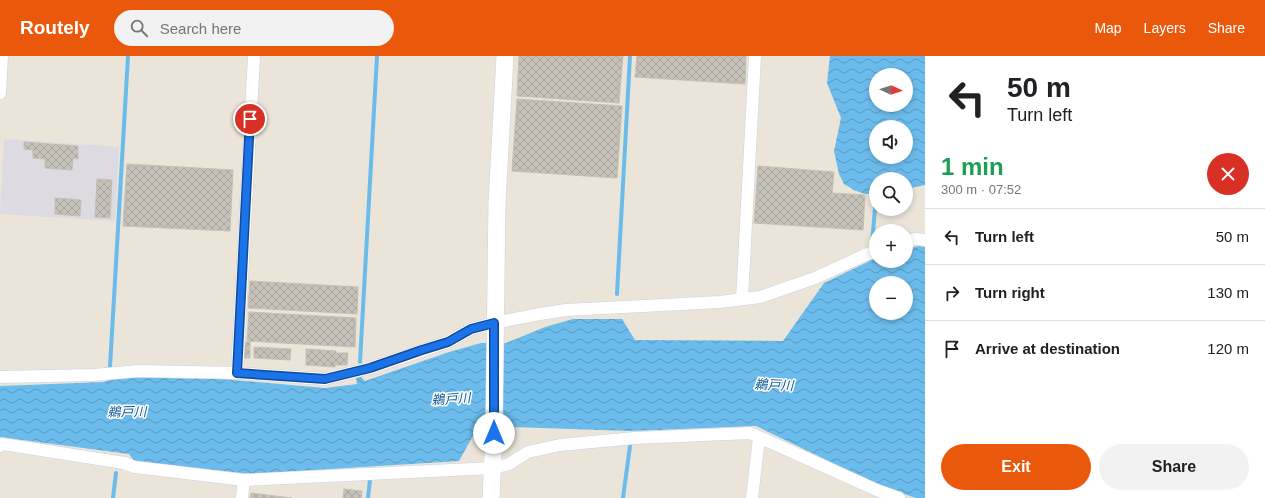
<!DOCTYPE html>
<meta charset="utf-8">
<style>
:root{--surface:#fff;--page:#f2f2f2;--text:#202124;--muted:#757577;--line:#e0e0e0;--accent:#ea580c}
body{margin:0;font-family:Helvetica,"Noto Sans JP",sans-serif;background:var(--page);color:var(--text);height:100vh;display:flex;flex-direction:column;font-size:15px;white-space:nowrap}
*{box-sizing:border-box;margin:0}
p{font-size:13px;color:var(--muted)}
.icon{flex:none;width:22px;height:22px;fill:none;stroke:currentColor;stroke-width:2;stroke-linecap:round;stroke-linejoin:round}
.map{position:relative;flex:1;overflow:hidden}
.sheet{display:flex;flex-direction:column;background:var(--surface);width:340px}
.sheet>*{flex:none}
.top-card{background:#fff;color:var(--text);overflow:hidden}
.needle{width:26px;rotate:94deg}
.tools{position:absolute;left:869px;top:12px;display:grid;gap:8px}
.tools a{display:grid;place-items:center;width:44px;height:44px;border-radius:50%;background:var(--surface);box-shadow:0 2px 6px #0003;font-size:20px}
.pin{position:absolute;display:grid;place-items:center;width:34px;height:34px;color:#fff;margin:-17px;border:2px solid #fff;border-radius:50%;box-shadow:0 1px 4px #0007}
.me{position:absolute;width:44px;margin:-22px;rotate:0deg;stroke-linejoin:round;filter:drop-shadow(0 0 3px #0008)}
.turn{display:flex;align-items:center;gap:14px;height:84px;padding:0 16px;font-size:18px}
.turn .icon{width:52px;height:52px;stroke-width:2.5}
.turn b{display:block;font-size:28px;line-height:34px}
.round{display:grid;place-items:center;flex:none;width:42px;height:42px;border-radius:21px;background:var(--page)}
.head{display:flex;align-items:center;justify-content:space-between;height:68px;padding:0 16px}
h1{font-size:24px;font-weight:600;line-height:30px;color:#1e9e55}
.action{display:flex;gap:8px;margin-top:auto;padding:8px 16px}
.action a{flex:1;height:46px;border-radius:24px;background:var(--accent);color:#fff;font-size:16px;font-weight:600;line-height:46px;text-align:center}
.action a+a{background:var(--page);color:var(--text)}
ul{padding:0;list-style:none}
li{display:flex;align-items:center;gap:12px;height:56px;padding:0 16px;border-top:1px solid var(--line)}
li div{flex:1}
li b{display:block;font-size:15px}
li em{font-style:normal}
header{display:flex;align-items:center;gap:24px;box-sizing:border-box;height:56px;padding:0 20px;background:var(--accent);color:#fff}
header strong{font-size:19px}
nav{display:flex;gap:22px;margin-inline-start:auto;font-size:14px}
.search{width:280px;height:36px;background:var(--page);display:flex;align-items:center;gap:10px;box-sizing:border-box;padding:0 14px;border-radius:22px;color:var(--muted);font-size:15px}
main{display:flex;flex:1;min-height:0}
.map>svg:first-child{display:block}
.industrial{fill:#dddae2}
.water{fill:url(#water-waves);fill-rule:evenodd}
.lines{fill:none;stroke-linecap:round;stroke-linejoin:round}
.stream{stroke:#6bbcec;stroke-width:4}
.building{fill:url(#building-cross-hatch);stroke:#c5c0b3}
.street-casing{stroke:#ced0e1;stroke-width:13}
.secondary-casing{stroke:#ced0e1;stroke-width:18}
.street{stroke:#fff;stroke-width:12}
.secondary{stroke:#fff;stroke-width:17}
.route-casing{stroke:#114b97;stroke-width:10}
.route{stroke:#1a73e8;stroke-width:7}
.labels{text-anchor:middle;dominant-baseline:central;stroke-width:3;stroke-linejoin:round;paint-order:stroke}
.water-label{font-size:13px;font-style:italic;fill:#0e5894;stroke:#fff}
</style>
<header>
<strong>Routely</strong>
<div class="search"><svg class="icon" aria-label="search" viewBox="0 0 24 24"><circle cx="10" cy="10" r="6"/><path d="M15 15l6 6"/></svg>Search here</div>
<nav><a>Map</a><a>Layers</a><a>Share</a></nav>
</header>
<main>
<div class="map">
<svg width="925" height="442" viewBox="0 0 925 442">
<defs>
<pattern id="water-waves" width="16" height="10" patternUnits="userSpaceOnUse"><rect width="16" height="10" fill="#6bbcec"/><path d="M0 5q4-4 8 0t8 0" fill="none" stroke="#5899bf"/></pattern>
<pattern id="building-cross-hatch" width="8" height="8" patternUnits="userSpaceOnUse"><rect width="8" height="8" fill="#c5c1b9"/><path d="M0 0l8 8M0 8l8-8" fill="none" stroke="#a9a69f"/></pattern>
</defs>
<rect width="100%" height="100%" fill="#eae4d9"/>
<path class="industrial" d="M4,83L119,91L115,165L0,158Z"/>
<g class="water">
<path d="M830,0H925V129L906,133V123H876V138H865L854,134L844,128L839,118L834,95L841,62L827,27ZM876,19H906V49H876ZM876,71H906V101H876Z"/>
<path d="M919,190L925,191V442H916L883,431L756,370L631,375L512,371L509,368L479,369L459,405L252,418L135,406L129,398L0,381V330L104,326L118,321L221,323L325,332L357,328L356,321L360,320L365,325L449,296L481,287H506L545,271L573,263H622L635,284L783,285L824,227L876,202V205H906V193ZM876,227H906V257H876Z"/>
</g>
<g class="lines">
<g class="stream">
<path d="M872,187L876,141"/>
<path d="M617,238L630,0"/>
<path d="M360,306L377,0"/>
<path d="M110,311L128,0"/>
<path d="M113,442L116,417"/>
<path d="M368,442L370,424"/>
<path d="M623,442L630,390"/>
</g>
</g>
<g class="building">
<path d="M519,0H623L619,47L517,40Z"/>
<path d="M637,0H746L745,28L635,21Z"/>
<path d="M517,43L622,50L617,122L512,115Z"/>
<path d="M24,86L78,90V103L73,102L72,114L45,112V103L33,102V94L24,93Z"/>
<path d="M127,108L233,114L230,175L123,170Z"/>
<path d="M758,110L834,116L832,137L865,139L863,174L754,167Z"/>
<path d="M97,123L112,124L110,162L95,161Z"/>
<path d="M55,142L81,144L80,160L55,158Z"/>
<path d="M250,225L358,231L357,258L248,252Z"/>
<path d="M249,256L356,262L355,291L247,285Z"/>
<path d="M245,286H250V302H244Z"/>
<path d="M254,291L291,293L290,304L254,302Z"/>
<path d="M306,293L336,295V297H348L347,309H335V311L306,309Z"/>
<path d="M344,433L362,435L361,442H343Z"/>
<path d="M251,437L292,442H250Z"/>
</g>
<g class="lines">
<defs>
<g id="street">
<path d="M0,37L2,0"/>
<path d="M906,186L915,183L925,184"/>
<path d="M742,243L755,0"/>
<path d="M237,317L254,0"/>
<path d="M0,321L94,319L139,315L237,317L325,323L370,312L448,286L471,273L494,267L540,258L566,254L720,246L760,241L815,222L865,199L876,195"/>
<path d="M0,390L3,388L124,407L135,411L244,424L493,412L509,408L528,396L560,389L635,382L750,377L879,435L899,442"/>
<path d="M242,442L244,424"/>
<path d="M752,442L759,382"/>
</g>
<path id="secondary" d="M491,442L494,377L497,147L505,0"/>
</defs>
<use href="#street" class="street-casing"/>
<use href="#secondary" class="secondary-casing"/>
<use href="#street" class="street"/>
<use href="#secondary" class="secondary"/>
</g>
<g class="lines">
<defs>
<path id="route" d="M250,63L237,317L325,323L370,312L422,294L448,286L471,273L494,267V377"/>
</defs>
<use href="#route" class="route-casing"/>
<use href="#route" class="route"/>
</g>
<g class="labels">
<g class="water-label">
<text transform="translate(774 329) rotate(2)">鵜戸川</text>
<text transform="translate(451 343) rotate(-4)">鵜戸川</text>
<text transform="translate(127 356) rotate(-1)">鵜戸川</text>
</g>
</g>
</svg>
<div class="tools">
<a><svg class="needle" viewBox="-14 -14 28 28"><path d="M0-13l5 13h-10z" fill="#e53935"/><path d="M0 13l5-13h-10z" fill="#757577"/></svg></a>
<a><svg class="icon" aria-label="sound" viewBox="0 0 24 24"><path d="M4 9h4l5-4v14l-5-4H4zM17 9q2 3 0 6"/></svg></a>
<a><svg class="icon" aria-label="search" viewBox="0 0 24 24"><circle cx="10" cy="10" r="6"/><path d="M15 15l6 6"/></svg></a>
<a>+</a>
<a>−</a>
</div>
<div class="pin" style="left:250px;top:63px;background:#d93025"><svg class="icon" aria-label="arrive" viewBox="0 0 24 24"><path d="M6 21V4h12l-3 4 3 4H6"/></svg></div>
<svg class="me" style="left:494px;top:377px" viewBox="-20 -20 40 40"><circle r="19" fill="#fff"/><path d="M0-13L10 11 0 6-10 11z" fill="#1a73e8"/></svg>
</div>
<section class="sheet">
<div class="top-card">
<div class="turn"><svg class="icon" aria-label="left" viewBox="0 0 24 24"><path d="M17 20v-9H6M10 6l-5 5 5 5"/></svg><div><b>50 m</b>Turn left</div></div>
</div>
<div class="head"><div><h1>1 min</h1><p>300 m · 07:52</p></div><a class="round" style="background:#d93025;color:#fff"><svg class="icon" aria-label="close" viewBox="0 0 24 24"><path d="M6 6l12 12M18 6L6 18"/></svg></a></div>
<ul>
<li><svg class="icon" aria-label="left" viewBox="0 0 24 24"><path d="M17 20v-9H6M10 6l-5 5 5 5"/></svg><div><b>Turn left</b></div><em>50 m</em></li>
<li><svg class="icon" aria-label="right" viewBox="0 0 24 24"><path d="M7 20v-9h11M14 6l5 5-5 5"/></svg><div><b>Turn right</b></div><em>130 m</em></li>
<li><svg class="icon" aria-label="arrive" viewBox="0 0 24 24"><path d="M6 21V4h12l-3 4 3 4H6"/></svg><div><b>Arrive at destination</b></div><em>120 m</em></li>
</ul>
<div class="action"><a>Exit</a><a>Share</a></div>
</section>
</main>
